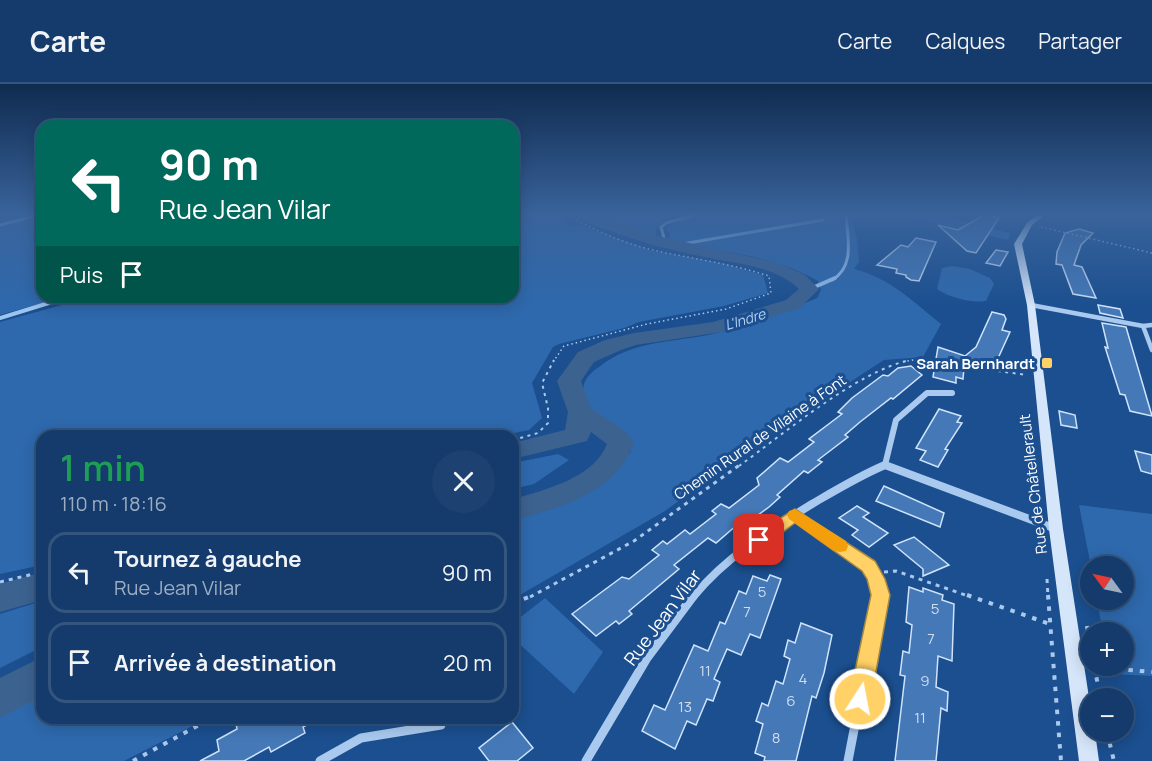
<!DOCTYPE html>
<html lang="fr">
<meta charset="utf-8">
<style>
:root{--surface:#143b6b;--page:#1d4271;--text:#f1f3f6;--muted:#9dadc1;--line:#33557e}
body{margin:0;font-family:Manrope,sans-serif;background:var(--page);color:var(--text);height:100vh;display:flex;flex-direction:column;font-size:22px;white-space:nowrap}
*{box-sizing:border-box;margin:0}
p{font-size:20px;color:var(--muted)}
.icon{flex:none;width:33px;height:33px;fill:none;stroke:currentColor;stroke-width:2;stroke-linecap:round;stroke-linejoin:round}
.map{position:relative;flex:1;overflow:hidden}
.sheet{position:absolute;left:36px;top:346px;width:483px;height:294px;display:flex;flex-direction:column;background:var(--surface);border-radius:18px;box-shadow:0 3px 15px #0003,0 0 0 2px var(--line)}
.sheet>*{flex:none}
.hud{position:absolute;left:36px;top:36px;width:483px;height:183px;border-radius:18px;box-shadow:0 3px 15px #0003,0 0 0 2px var(--line);background:#00695c;color:#fff;overflow:hidden}
.needle{width:39px;rotate:303deg}
.buttons{position:absolute;left:1080px;top:472px;display:grid;gap:12px}
.buttons a{display:grid;place-items:center;width:54px;height:54px;border-radius:50%;background:var(--surface);box-shadow:0 3px 15px #0003,0 0 0 2px var(--line);font-size:30px}
.pin{position:absolute;display:grid;place-items:center;width:51px;height:51px;color:#fff;margin:-26px;border-radius:12px;box-shadow:0 3px 9px #0006}
.me{position:absolute;width:66px;margin:-33px;rotate:11deg;stroke-linejoin:round;filter:drop-shadow(0 0 4px #0008)}
.turn{display:flex;align-items:center;gap:21px;height:126px;padding:0 24px;font-size:27px}
.turn .icon{width:78px;height:78px;stroke-width:2.5}
.turn b{display:block;font-size:42px;line-height:51px}
.then{display:flex;align-items:center;height:57px;padding:0 24px;background:#0003;gap:12px;font-size:22px}
.round{display:grid;place-items:center;flex:none;width:63px;height:63px;border-radius:32px;background:var(--page)}
.summary{display:flex;align-items:center;justify-content:space-between;height:102px;padding:0 24px}
h1{font-size:36px;font-weight:600;line-height:45px;color:#1e9e55}
ul{padding:0;list-style:none}
li{display:flex;align-items:center;gap:18px;height:81px;margin:0 12px 9px;padding:0 12px;border:3px solid var(--line);border-radius:18px}
li div{flex:1}
li b{display:block;font-size:22px}
li em{font-style:normal}
header{display:flex;align-items:center;gap:36px;box-sizing:border-box;height:84px;padding:0 30px;background:var(--surface);border-bottom:2px solid var(--line)}
header strong{font-size:28px}
nav{display:flex;gap:33px;margin-inline-start:auto;font-size:21px}
.map>svg:first-child{display:block}
.green{fill:#2e69ad}
.lines{fill:none;stroke-linecap:round;stroke-linejoin:round}
.stream-far1{stroke:#9cc4f0;stroke-width:3}
.stream{stroke:#9cc4f0;stroke-width:4}
.river{fill:#3c6290;fill-rule:evenodd}
.building{fill:#4478b7;stroke:#cfe3fa;stroke-width:1.5}
.path-far3{stroke:#a9c9ee;stroke-width:1.5;stroke-dasharray:1.5 3;stroke-linecap:butt}
.path-far2{stroke:#a9c9ee;stroke-width:2;stroke-dasharray:3 4.5;stroke-linecap:butt}
.path-far1{stroke:#a9c9ee;stroke-width:3;stroke-dasharray:4 5;stroke-linecap:butt}
.path{stroke:#a9c9ee;stroke-width:4;stroke-dasharray:4.5 7;stroke-linecap:butt}
.minor-far3{stroke:#a9c9ee;stroke-width:4.5}
.minor-far2{stroke:#a9c9ee;stroke-width:6}
.minor-far1{stroke:#a9c9ee;stroke-width:8}
.minor{stroke:#a9c9ee;stroke-width:9}
.secondary{fill:#d6e6fa;fill-rule:evenodd}
.route{fill:#ffd166;stroke:#a68842;stroke-width:1.5}
.slow{fill:#f59e0b}
.poi-dot{fill:#ffd166;stroke:#1b4f8f;stroke-width:2}
.labels{text-anchor:middle;dominant-baseline:central;stroke-width:6;stroke-linejoin:round;paint-order:stroke}
.far-water-label{font-size:14px;font-style:italic;fill:#b5d3f5;stroke:#1b4f8f}
.poi-label{font-size:15px;font-weight:bold;fill:#fff;stroke:#1b4f8f;text-anchor:end}
.street-label{font-size:15px;fill:#fff;stroke:#1b4f8f}
.near-number-label{font-size:15px;fill:#d0dded}
.near-street-label{font-size:18px;fill:#fff;stroke:#1b4f8f}
</style>
<header>
<strong>Carte</strong>
<nav><a>Carte</a><a>Calques</a><a>Partager</a></nav>
</header>
<div class="map">
<svg width="1152" height="677" viewBox="0 0 1152 677">
<rect width="100%" height="100%" fill="#1b4f8f"/>
<g class="green">
<path d="M513,129H559L570,136L563,137L570,142L580,141L650,166L725,180L763,191L768,209L724,222L639,238L624,244L559,260L553,263L532,299L542,334L529,346L499,352H42V481L0,490V238L91,213H513Z"/>
<path d="M595,129H860L852,137L857,155L859,178L854,185C888,193 914,218 941,240L923,273L884,276L779,344L665,427L513,515V431L535,427L604,396L631,368L626,356L585,323C585,316 582,307 584,300C586,293 593,287 599,283C634,255 675,259 717,249C752,241 784,228 817,214L821,206L818,197C779,174 734,169 689,161L692,160L689,157L680,158L669,155L670,150L666,144L681,135V131L665,134L655,147L656,153L610,140Z"/>
<path d="M894,129H928L1010,149L1008,156Z"/>
<path d="M42,132V213H63L0,231V142Z"/>
<path d="M952,182L970,185L990,194L994,200L986,217C971,219 950,214 937,205L942,184Z"/>
<path d="M558,370L569,376L534,400L513,405V379Z"/>
<path d="M1079,421L1152,430V592L1111,590L1109,582H1124V549H1103L1097,516H1124V483H1091Z"/>
<path d="M545,514L603,568L574,610L513,554V539Z"/>
<path d="M42,517V563L0,584V530Z"/>
<path d="M42,598V634L206,635L124,677H0V621Z"/>
</g>
<g class="lines">
<g class="stream-far1">
<path d="M0,141L42,130"/>
<path d="M665,158L661,143L666,139L702,129"/>
<path d="M676,161L823,136"/>
<path d="M832,196C856,182 847,153 846,129"/>
</g>
<g class="stream">
<path d="M810,205L835,194"/>
<path d="M0,234L68,213"/>
</g>
<g class="river">
<path d="M574,129H593L658,152L778,179L805,191L819,205L800,224L722,248L636,261L621,266L594,278L581,297L591,324L626,348L634,359C617,409 559,423 513,437V415C545,406 594,394 607,360L591,348L587,357L513,375V359L565,346L568,328L557,297L578,268L605,256L634,249L713,238L786,216L799,205C772,180 734,180 700,172C670,166 640,158 611,147C599,143 583,138 574,129Z"/>
<path d="M42,488V516L0,528V500Z"/>
<path d="M42,573V612L0,634V594Z"/>
</g>
</g>
<g class="building">
<path d="M986,130L999,134L976,169L967,167L938,141L958,146Z"/>
<path d="M1079,145L1093,149L1081,161L1074,181L1082,183L1096,214L1073,210L1062,181L1056,180L1057,168L1065,149Z"/>
<path d="M916,154L936,158L919,197L911,196L906,193V191L896,189L897,185L877,181L901,161L908,163Z"/>
<path d="M996,166L1008,168L1000,182L986,179Z"/>
<path d="M1098,221L1120,225L1123,234L1100,229Z"/>
<path d="M992,228L1004,231L1006,235L1002,246L1010,248L994,283L965,273L963,295L956,293V299L933,293L938,263L965,272L976,263Z"/>
<path d="M1102,239L1126,243L1152,332L1130,327L1125,311L1120,310L1105,263L1108,264Z"/>
<path d="M911,282L922,291L893,315L891,314L860,338L845,351L848,353L818,376L822,378L808,389L804,387L777,411L780,413L769,423L750,437L745,434L716,459L708,454L674,481L679,485L629,527L632,530L619,540L616,537L596,552L572,530L622,493L629,495L659,471L652,466L663,457L667,460L685,446L690,450L716,430L712,427L721,420L729,424L759,401L757,394L780,374L788,378L814,358L809,355L842,330L838,328L852,314L883,291L888,292L898,284Z"/>
<path d="M939,325L961,332L957,338L962,339L945,365L948,366L938,383L920,376L926,367L916,364Z"/>
<path d="M1059,327L1075,331L1077,344L1061,341Z"/>
<path d="M1135,367L1152,371V390L1141,387Z"/>
<path d="M884,402L944,429L940,443L876,417Z"/>
<path d="M857,422L869,429L863,433L888,449L869,463L852,451L858,446L839,434Z"/>
<path d="M914,453L949,481L923,492V485L894,461Z"/>
<path d="M770,491L781,495L760,554L750,550L741,571L727,565L714,595L720,598L713,617L707,615L696,641L687,637L675,665L642,647L654,621L665,626L694,561L708,567L720,538L725,540L739,507L746,510L753,492L767,497Z"/>
<path d="M909,503L923,508V504L943,511L942,516L954,520L952,577L938,572L936,603L948,608L947,627L941,624L936,677H895L905,592L900,591L903,567L909,569L912,541L906,538Z"/>
<path d="M801,539L832,551L824,589L816,614L812,612L796,677H764L765,673L755,669L763,640L756,637L762,619L768,622L776,597L783,600L790,575L784,572L788,556L795,559Z"/>
<path d="M235,634H261L263,640L273,634H319L303,643L305,649L271,668L269,663L244,677H200L219,667L217,656L237,645Z"/>
<path d="M512,638L533,664L517,677H489L479,664Z"/>
</g>
<g class="lines">
<g class="path-far3">
<path d="M1041,143L1152,169"/>
<path d="M553,278L564,262L647,240L726,225L771,209L769,192C727,178 683,174 641,163C614,155 588,143 564,129"/>
<path d="M903,278L912,276L927,278"/>
</g>
<g class="path-far2">
<path d="M916,276L1027,291"/>
<path d="M513,356L538,349L548,339V324L542,299L554,276"/>
<path d="M739,382C785,349 856,288 910,276"/>
</g>
<g class="path-far1">
<path d="M884,488L896,487L971,513"/>
<path d="M1047,495L1048,513"/>
<path d="M0,498L42,488"/>
<path d="M530,513L634,457L741,380"/>
</g>
<g class="path">
<path d="M967,511L1050,540"/>
<path d="M1048,511L1061,677"/>
<path d="M513,519L534,511"/>
<path d="M1087,542L1090,563"/>
<path d="M1094,582L1101,615"/>
<path d="M1094,583L1152,588"/>
<path d="M1107,648L1114,677"/>
<path d="M133,677L212,634"/>
</g>
<g class="minor-far3">
<path d="M1031,221L1143,242L1152,241"/>
<path d="M1143,242L1152,266"/>
</g>
<g class="minor-far2">
<path d="M885,381L896,336L927,309H952"/>
<path d="M883,382H887"/>
</g>
<g class="minor-far1">
<path d="M794,430L869,482L876,495L880,513"/>
<path d="M693,513C726,473 768,447 812,420C836,406 859,392 885,381L1056,445"/>
</g>
<g class="minor">
<path d="M320,677L361,654L441,641"/>
<path d="M586,677L647,574L694,511"/>
<path d="M848,677L880,511"/>
</g>
<path class="secondary" d="M1039,129H1047L1032,141L1022,160L1035,221L1063,445L1090,620V648H1095L1099,677H1079L1049,445L1027,221L1014,160L1027,139Z"/>
</g>
<linearGradient id="sky" x2="0" y2="1"><stop stop-color="#0f2b4f"/><stop offset="0.58" stop-color="#39639b"/><stop offset="1" stop-color="#39639b" stop-opacity="0"/></linearGradient>
<rect width="1152" height="224" fill="url(#sky)"/>
<path class="route" d="M795,425L875,477L885,495L890,511L871,615L868,622L860,625L852,622L849,615L871,511L867,495L862,487L795,439C783,447 767,465 752,461L750,456L752,452Z"/>
<path class="slow" d="M795,425L846,457L848,462L846,467L840,468L834,467L789,435L787,431L789,427Z"/>
<rect class="poi-dot" x="1041" y="273" width="12" height="12" rx="3"/>
<g class="labels">
<g class="far-water-label">
<text transform="translate(745 235) rotate(-17)">L'Indre</text>
</g>
<g class="poi-label">
<text x="1035" y="279">Sarah Bernhardt</text>
</g>
<g class="street-label">
<text transform="translate(760 353) rotate(-35)">Chemin Rural de Vilaine à Font</text>
<text transform="translate(1033 400) rotate(-97)">Rue de Châtellerault</text>
</g>
<g class="near-number-label">
<text x="762" y="507">5</text>
<text x="935" y="524">5</text>
<text x="747" y="527">7</text>
<text x="931" y="554">7</text>
<text x="705" y="586">11</text>
<text x="803" y="594">4</text>
<text x="925" y="596">9</text>
<text x="791" y="616">6</text>
<text x="685" y="622">13</text>
<text x="920" y="633">11</text>
<text x="776" y="653">8</text>
</g>
<g class="near-street-label">
<text transform="translate(662 533) rotate(-53)">Rue Jean Vilar</text>
</g>
</g>
</svg>
<div class="buttons">
<a><svg class="needle" viewBox="-14 -14 28 28"><path d="M0-13l5 13h-10z" fill="#e53935"/><path d="M0 13l5-13h-10z" fill="#9dadc1"/></svg></a>
<a>+</a>
<a>−</a>
</div>
<div class="pin" style="left:759px;top:456px;background:#d93025"><svg class="icon" aria-label="arrive" viewBox="0 0 24 24"><path d="M6 21V4h12l-3 4 3 4H6"/></svg></div>
<svg class="me" style="left:860px;top:615px" viewBox="-20 -20 40 40"><circle r="17" fill="#ffd166" stroke="#fff" stroke-width="3"/><path d="M0-11L8 9 0 5-8 9z" fill="#fff"/></svg>
<div class="hud">
<div class="turn"><svg class="icon" aria-label="left" viewBox="0 0 24 24"><path d="M17 20v-9H6M10 6l-5 5 5 5"/></svg><div><b>90 m</b>Rue Jean Vilar</div></div>
<div class="then">Puis<svg class="icon" aria-label="arrive" viewBox="0 0 24 24"><path d="M6 21V4h12l-3 4 3 4H6"/></svg></div>
</div>
<section class="sheet">
<div class="summary"><div><h1>1 min</h1><p>110 m · 18:16</p></div><a class="round"><svg class="icon" aria-label="close" viewBox="0 0 24 24"><path d="M6 6l12 12M18 6L6 18"/></svg></a></div>
<ul>
<li><svg class="icon" aria-label="left" viewBox="0 0 24 24"><path d="M17 20v-9H6M10 6l-5 5 5 5"/></svg><div><b>Tournez à gauche</b><p>Rue Jean Vilar</p></div><em>90 m</em></li>
<li><svg class="icon" aria-label="arrive" viewBox="0 0 24 24"><path d="M6 21V4h12l-3 4 3 4H6"/></svg><div><b>Arrivée à destination</b></div><em>20 m</em></li>
</ul>
</section>
</div>
